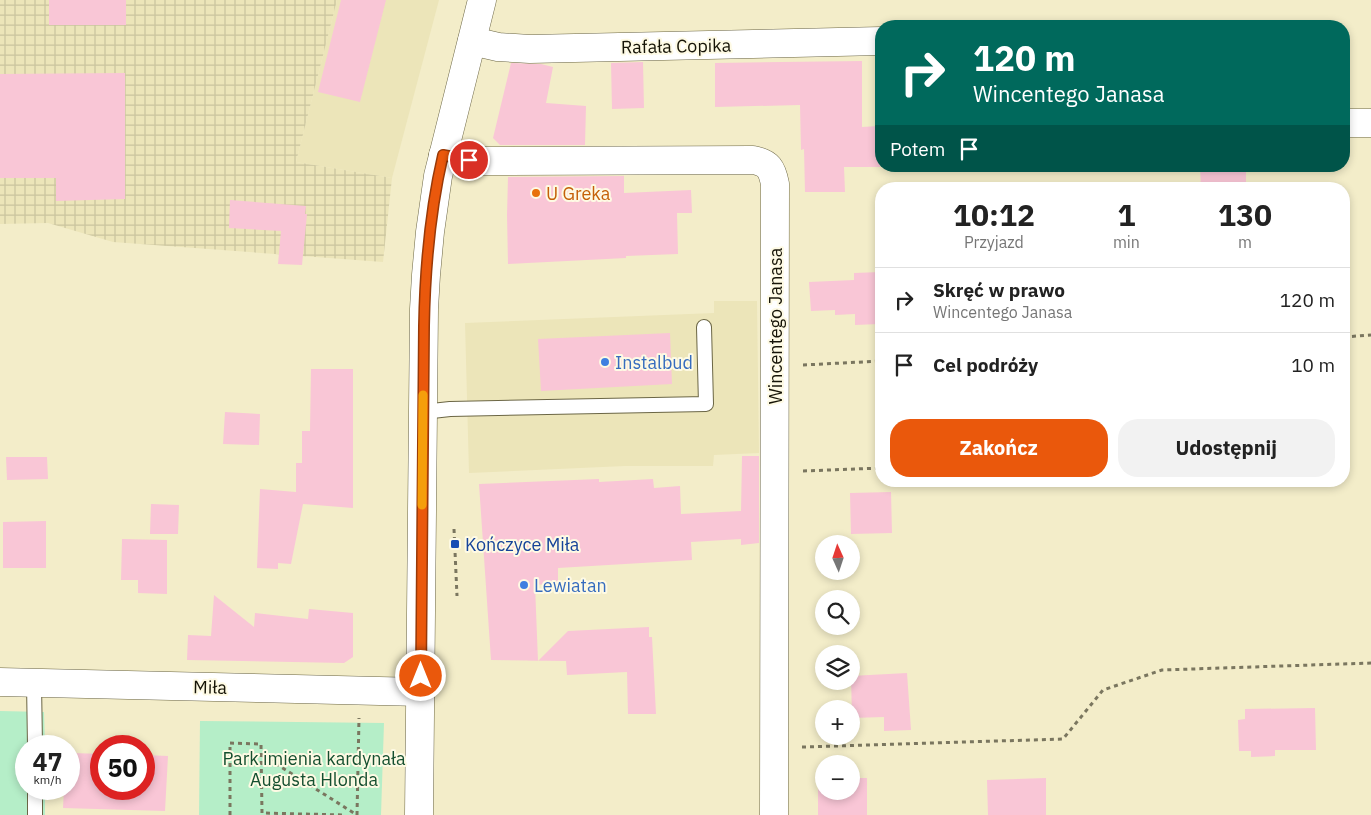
<!DOCTYPE html>
<html lang="pl">
<meta charset="utf-8">
<style>
:root{--surface:#fff;--page:#f2f2f2;--text:#222;--muted:#767676;--line:#e0e0e0;--accent:#ea580c}
body{margin:0;font-family:"IBM Plex Sans",sans-serif;background:var(--page);color:var(--text);height:100vh;display:flex;flex-direction:column;font-size:19px;white-space:nowrap}
*{box-sizing:border-box;margin:0}
p{font-size:16px;color:var(--muted)}
.icon{flex:none;width:28px;height:28px;fill:none;stroke:currentColor;stroke-width:2;stroke-linecap:round;stroke-linejoin:round}
.map{position:relative;flex:1;overflow:hidden}
.side{position:absolute;left:875px;top:182px;width:475px;height:305px;display:flex;flex-direction:column;background:var(--surface);border-radius:20px;box-shadow:0 2px 8px #0003}
.side>*{flex:none}
.banner{position:absolute;left:875px;top:20px;width:475px;height:152px;border-radius:20px;box-shadow:0 2px 8px #0003;background:#00695c;color:#fff;overflow:hidden}
.needle{width:32px;rotate:357deg}
.controls{position:absolute;left:815px;top:535px;display:grid;gap:10px}
.controls a{display:grid;place-items:center;width:45px;height:45px;border-radius:50%;background:var(--surface);box-shadow:0 2px 8px #0003;font-size:25px}
.speed{position:absolute;left:15px;top:735px;display:flex;gap:10px;font-size:25px;font-weight:700;text-align:center}
.speed>*{display:grid;place-content:center;width:65px;height:65px;border-radius:50%;background:var(--surface);box-shadow:0 2px 8px #0003;line-height:1}
.speed small{font-size:12px;font-weight:400}
.speed .limit{border:8px solid #d22;background:#fff;color:#111}
.pin{position:absolute;display:grid;place-items:center;width:42px;height:42px;color:#fff;margin:-21px;border:2px solid #fff;border-radius:50%;box-shadow:0 1px 5px #0007}
.me{position:absolute;width:55px;margin:-28px;rotate:0deg;stroke-linejoin:round;filter:drop-shadow(0 0 4px #0008)}
.turn{display:flex;align-items:center;gap:18px;height:105px;padding:0 15px;font-size:22px}
.turn .icon{width:65px;height:65px;stroke-width:2.5}
.turn b{display:block;font-size:35px;line-height:42px}
.then{display:flex;align-items:center;height:48px;padding:0 15px;background:#0003;gap:10px;font-size:19px}
.eta{display:flex;justify-content:space-evenly;align-items:center;height:85px;text-align:center}
.eta b{font-size:30px;font-weight:700;line-height:35px}
.cta{display:flex;gap:10px;margin-top:auto;padding:10px 15px}
.cta a{flex:1;height:58px;border-radius:20px;background:var(--accent);color:#fff;font-size:20px;font-weight:700;line-height:58px;text-align:center}
.cta a+a{background:var(--page);color:var(--text)}
ul{padding:0;list-style:none}
li{display:flex;align-items:center;gap:15px;height:65px;padding:0 15px;border-top:1px solid var(--line)}
li div{flex:1}
li b{display:block;font-size:19px}
li em{font-style:normal}
.map>svg:first-child{display:block}
.built{fill:#ece5b9}
.industrial{fill:url(#industrial-grid)}
.green{fill:#b5eec8}
.building{fill:#f9c6d6}
.lines{fill:none;stroke-linecap:round;stroke-linejoin:round}
.service-casing{stroke:#6b6645;stroke-width:16}
.minor-casing{stroke:#6b6645;stroke-width:29}
.secondary-casing{stroke:#6b6645;stroke-width:29}
.path{stroke:#7a765f;stroke-width:3;stroke-dasharray:4 4;stroke-linecap:butt}
.service{stroke:#fff;stroke-width:14}
.minor{stroke:#fff;stroke-width:28}
.secondary{stroke:#fff;stroke-width:28}
.route-casing{stroke:#983908;stroke-width:12}
.route{stroke:#ea580c;stroke-width:9}
.slow{stroke:#f59e0b;stroke-width:9}
.food-dot{fill:#e8710a;stroke:#fefae4;stroke-width:2}
.shop-dot{fill:#3f7fe0;stroke:#fefae4;stroke-width:2}
.transit-dot{fill:#1a4fb4;stroke:#fefae4;stroke-width:2}
.labels{text-anchor:middle;dominant-baseline:central;stroke-width:4;stroke-linejoin:round;paint-order:stroke}
.street-label{font-size:18px;fill:#161407;stroke:#fefae4}
.food-label{font-size:18px;fill:#c56008;stroke:#fefae4;text-anchor:start}
.shop-label{font-size:18px;fill:#366cbe;stroke:#fefae4;text-anchor:start}
.transit-label{font-size:18px;fill:#164399;stroke:#fefae4;text-anchor:start}
.park-label{font-size:18px;fill:#144f2f;stroke:#fefae4}
</style>
<div class="map">
<svg width="1371" height="815" viewBox="0 0 1371 815">
<defs>
<pattern id="industrial-grid" width="8" height="8" patternUnits="userSpaceOnUse" patternTransform="scale(1.25)"><rect width="8" height="8" fill="#ece5b9"/><path d="M0 4h8M4 0v8" fill="none" stroke="#cac49e"/></pattern>
</defs>
<rect width="100%" height="100%" fill="#f3edc9"/>
<g class="built">
<path d="M337,0H439L392,178L296,162Z"/>
<path d="M714,301H757L759,453L714,455L713,466H625L469,473L465,323L714,313Z"/>
</g>
<path class="industrial" d="M0,0H337L296,162L392,178L383,262L113,242L48,223L0,224Z"/>
<g class="green">
<path d="M0,711L44,712L45,746H26V789H45V815H0Z"/>
<path d="M200,721L384,723L381,815H199Z"/>
</g>
<g class="building">
<rect x="49" y="0" width="77" height="25"/>
<path d="M341,0H386L360,102L318,92Z"/>
<path d="M862,61V127L879,126L880,167H844L845,192H805L804,149L801,150L800,105L715,107V63Z"/>
<path d="M643,62L644,108L612,109L611,63Z"/>
<path d="M511,63L541,64L553,67L546,103L586,106L585,145H500L493,138Z"/>
<path d="M125,73V199L56,201V178H0V74Z"/>
<path d="M1200,166H1246V189H1201Z"/>
<path d="M624,176V193L691,190L692,213H677L678,254L626,256V258L508,264L507,215L508,177Z"/>
<path d="M230,200L306,206L305,214H307L302,265L278,264L281,231L229,228Z"/>
<path d="M881,272V318H879V324L855,325V314L835,315V310L811,311L809,282L854,280V273Z"/>
<path d="M670,333L672,384L541,391L538,339Z"/>
<path d="M311,369H353V508L303,504L291,564L278,563V569L257,568L260,489L296,492V463H302V431H310Z"/>
<path d="M225,412L260,414L259,445L223,444Z"/>
<path d="M742,456H759V543L741,545V539L691,542L692,560L558,568V583L535,585L538,661L568,631L649,627V637H652L656,714H628L627,672L567,675L566,661L491,660L479,484L599,479V482L653,479L654,488L680,486L681,514L741,511Z"/>
<path d="M6,457H47L48,479L7,480Z"/>
<path d="M891,492L892,533L851,534L850,493Z"/>
<path d="M151,504L179,505L178,534H150Z"/>
<path d="M46,521V568H3V522Z"/>
<path d="M122,539L167,540V594L138,593V580H121Z"/>
<path d="M214,595L254,627L255,613L308,619L309,609L353,613V657L344,663L187,660L188,635L211,636Z"/>
<path d="M907,673L911,730L884,731V717L852,718L851,676Z"/>
<path d="M1315,708L1316,750H1275V756L1251,757V751H1239L1238,720L1245,719V709Z"/>
<path d="M73,753L101,754V789H144V755L168,756L165,811L63,808L64,789H71Z"/>
<path d="M818,778H824V791H851V778H867V815H818Z"/>
<path d="M1046,778V815H988L987,780Z"/>
</g>
<g class="lines">
<defs>
<g id="service">
<path d="M423,412L450,409L706,404L704,327"/>
<path d="M34,683L35,746"/>
<path d="M35,789V815"/>
</g>
<g id="minor">
<path d="M472,41L498,47L530,49L881,41"/>
<path d="M1344,123H1371"/>
<path d="M443,155L469,160L485,161L753,160C769,163 772,169 775,184L774,815"/>
<path d="M0,682L421,692"/>
</g>
<path id="secondary" d="M419,815L424,309L426,275L430,232L438,176L482,0"/>
</defs>
<use href="#service" class="service-casing"/>
<use href="#minor" class="minor-casing"/>
<use href="#secondary" class="secondary-casing"/>
<g class="path">
<path d="M1344,337L1371,335"/>
<path d="M803,365L881,361"/>
<path d="M803,471L881,468"/>
<path d="M454,529L457,596"/>
<path d="M802,747L1063,739L1103,690L1162,670L1371,663"/>
<path d="M262,755L357,815"/>
<path d="M230,815V743L261,744L262,813L344,815"/>
<path d="M357,815L359,718"/>
</g>
<use href="#service" class="service"/>
<use href="#minor" class="minor"/>
<use href="#secondary" class="secondary"/>
</g>
<g class="lines">
<defs>
<path id="route" d="M421,676L424,326C425,269 430,211 443,155L469,160"/>
</defs>
<use href="#route" class="route-casing"/>
<use href="#route" class="route"/>
<path class="slow" d="M422,505L423,395"/>
</g>
<circle class="food-dot" cx="536" cy="193" r="5"/>
<g class="shop-dot">
<circle cx="605" cy="362" r="5"/>
<circle cx="524" cy="585" r="5"/>
</g>
<rect class="transit-dot" x="450" y="539" width="10" height="10" rx="2.5"/>
<g class="labels">
<g class="street-label">
<text transform="translate(676 46) rotate(-1)">Rafała Copika</text>
<text transform="translate(775 326) rotate(-90)">Wincentego Janasa</text>
<text transform="translate(210 687) rotate(1)">Miła</text>
</g>
<g class="food-label">
<text x="546" y="193">U Greka</text>
</g>
<g class="shop-label">
<text x="615" y="362">Instalbud</text>
<text x="534" y="585">Lewiatan</text>
</g>
<g class="transit-label">
<text x="465" y="544">Kończyce Miła</text>
</g>
<g class="park-label">
<text x="314" y="758">Park imienia kardynała<tspan x="314" dy="21">Augusta Hlonda</tspan></text>
</g>
</g>
</svg>
<div class="controls">
<a><svg class="needle" viewBox="-14 -14 28 28"><path d="M0-13l5 13h-10z" fill="#e53935"/><path d="M0 13l5-13h-10z" fill="#767676"/></svg></a>
<a><svg class="icon" aria-label="search" viewBox="0 0 24 24"><circle cx="10" cy="10" r="6"/><path d="M15 15l6 6"/></svg></a>
<a><svg class="icon" aria-label="layers" viewBox="0 0 24 24"><path d="M12 4l9 5-9 5-9-5zM3 14l9 5 9-5"/></svg></a>
<a>+</a>
<a>−</a>
</div>
<div class="speed"><div>47<small>km/h</small></div><div class="limit">50</div></div>
<div class="pin" style="left:469px;top:160px;background:#d93025"><svg class="icon" aria-label="arrive" viewBox="0 0 24 24"><path d="M6 21V4h12l-3 4 3 4H6"/></svg></div>
<svg class="me" style="left:421px;top:676px" viewBox="-20 -20 40 40"><circle r="17" fill="#ea580c" stroke="#fff" stroke-width="3"/><path d="M0-11L8 9 0 5-8 9z" fill="#fff"/></svg>
<div class="banner">
<div class="turn"><svg class="icon" aria-label="right" viewBox="0 0 24 24"><path d="M7 20v-9h11M14 6l5 5-5 5"/></svg><div><b>120 m</b>Wincentego Janasa</div></div>
<div class="then">Potem<svg class="icon" aria-label="arrive" viewBox="0 0 24 24"><path d="M6 21V4h12l-3 4 3 4H6"/></svg></div>
</div>
<section class="side">
<div class="eta">
<div><b>10:12</b><p>Przyjazd</p></div>
<div><b>1</b><p>min</p></div>
<div><b>130</b><p>m</p></div>
</div>
<ul>
<li><svg class="icon" aria-label="right" viewBox="0 0 24 24"><path d="M7 20v-9h11M14 6l5 5-5 5"/></svg><div><b>Skręć w prawo</b><p>Wincentego Janasa</p></div><em>120 m</em></li>
<li><svg class="icon" aria-label="arrive" viewBox="0 0 24 24"><path d="M6 21V4h12l-3 4 3 4H6"/></svg><div><b>Cel podróży</b></div><em>10 m</em></li>
</ul>
<div class="cta"><a>Zakończ</a><a>Udostępnij</a></div>
</section>
</div>
